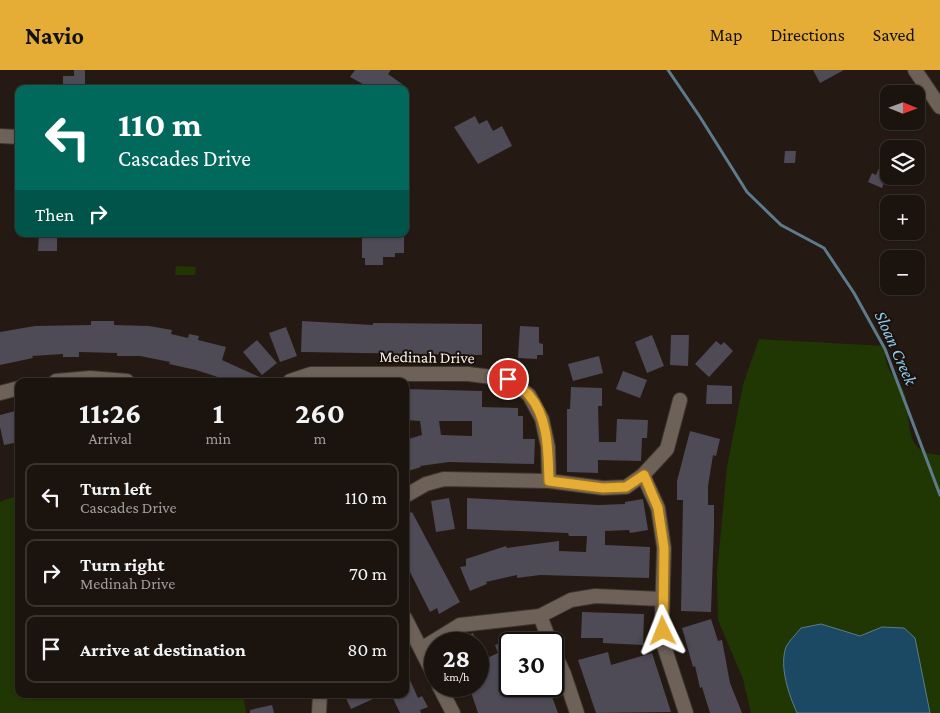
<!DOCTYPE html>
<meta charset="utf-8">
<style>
:root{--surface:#1b140e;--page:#241d17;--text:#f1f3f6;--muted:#a09e9e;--line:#39332e;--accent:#e5ad35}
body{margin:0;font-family:"Crimson Pro",serif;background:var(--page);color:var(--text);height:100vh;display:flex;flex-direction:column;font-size:19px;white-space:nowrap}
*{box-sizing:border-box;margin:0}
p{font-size:16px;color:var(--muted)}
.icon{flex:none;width:28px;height:28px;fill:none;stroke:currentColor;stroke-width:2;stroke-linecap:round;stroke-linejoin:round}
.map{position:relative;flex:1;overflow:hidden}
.panel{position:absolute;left:15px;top:308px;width:394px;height:320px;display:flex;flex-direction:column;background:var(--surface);border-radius:10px;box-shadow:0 1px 4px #0004,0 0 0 1px var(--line)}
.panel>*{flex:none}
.guide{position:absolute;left:15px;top:15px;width:394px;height:152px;border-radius:10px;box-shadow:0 1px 4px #0004,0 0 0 1px var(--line);background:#00695c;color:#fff;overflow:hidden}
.needle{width:32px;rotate:91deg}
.tools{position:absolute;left:880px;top:15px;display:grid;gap:10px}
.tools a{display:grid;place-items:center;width:45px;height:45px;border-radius:10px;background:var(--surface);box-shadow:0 1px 4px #0004,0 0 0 1px var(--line);font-size:25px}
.speed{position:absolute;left:424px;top:562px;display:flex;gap:10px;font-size:25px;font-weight:700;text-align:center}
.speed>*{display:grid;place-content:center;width:65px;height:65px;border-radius:50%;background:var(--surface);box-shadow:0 1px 4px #0004,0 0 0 1px var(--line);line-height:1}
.speed small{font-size:12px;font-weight:400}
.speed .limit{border:2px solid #111;border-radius:8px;background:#fff;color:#111}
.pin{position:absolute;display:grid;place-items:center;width:42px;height:42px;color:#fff;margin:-21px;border:2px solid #fff;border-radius:50%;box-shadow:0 1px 5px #0007}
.me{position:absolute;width:55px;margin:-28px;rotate:358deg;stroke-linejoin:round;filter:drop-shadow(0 0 4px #0008)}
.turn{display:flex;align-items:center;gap:18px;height:105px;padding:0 20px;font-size:22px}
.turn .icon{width:65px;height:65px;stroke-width:2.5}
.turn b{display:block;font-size:35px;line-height:42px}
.then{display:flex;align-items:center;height:48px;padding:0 20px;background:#0003;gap:10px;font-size:19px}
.eta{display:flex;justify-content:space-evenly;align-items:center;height:85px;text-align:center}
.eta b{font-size:30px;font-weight:700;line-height:35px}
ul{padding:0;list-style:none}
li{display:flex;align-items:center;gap:15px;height:68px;margin:0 10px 8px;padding:0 10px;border:2px solid var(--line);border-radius:10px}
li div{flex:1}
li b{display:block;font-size:19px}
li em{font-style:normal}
header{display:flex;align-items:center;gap:30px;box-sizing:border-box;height:70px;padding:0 25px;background:var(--accent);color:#111}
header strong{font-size:24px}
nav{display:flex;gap:28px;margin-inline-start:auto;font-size:18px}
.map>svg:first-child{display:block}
.green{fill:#213703}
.water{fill:#1b4862;stroke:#5e7b8c}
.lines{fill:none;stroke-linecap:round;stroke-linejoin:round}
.stream{stroke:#5e7b8c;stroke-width:3}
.building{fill:#4e4a56;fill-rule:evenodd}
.minor-casing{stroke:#3c3531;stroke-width:16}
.minor{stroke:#6d6158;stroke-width:14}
.route-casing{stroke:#957022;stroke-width:12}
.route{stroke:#e5ad35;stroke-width:9}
.labels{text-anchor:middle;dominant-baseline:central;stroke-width:4;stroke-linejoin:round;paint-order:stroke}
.street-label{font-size:16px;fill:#faf3ee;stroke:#1a110a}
.water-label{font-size:18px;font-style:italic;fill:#8dcaf1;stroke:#1a110a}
</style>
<header>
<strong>Navio</strong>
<nav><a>Map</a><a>Directions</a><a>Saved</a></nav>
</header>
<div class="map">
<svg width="940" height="643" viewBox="0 0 940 643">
<rect width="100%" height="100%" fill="#241a13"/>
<g class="green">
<path d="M176,196L196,197L195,205H175Z"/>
<path d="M759,269L884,276C885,284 886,293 889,299C893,307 901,314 904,322C913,348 900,383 940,385V643H751L743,609L718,550L717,503L727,397L743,315Z"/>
<path d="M19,425V624H243L246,643H0V432Z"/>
</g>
<path class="water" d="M821,554L860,566L882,557L904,558L915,568L930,643H797C789,625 779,597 786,577C789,571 796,564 801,558Z"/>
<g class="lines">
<path class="stream" d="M668,0L700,47L747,122L781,155L824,178L854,223L885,279L940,425"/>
</g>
<g class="building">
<path d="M74,0H85V19H63V6H74Z"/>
<path d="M355,0H391L388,4L409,19H372L350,7Z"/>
<path d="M813,0H844L820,13Z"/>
<path d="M475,46L479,54L487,50L493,61L502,56L512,76L478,94L454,57Z"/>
<path d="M785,81H796L795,93H784Z"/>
<path d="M880,96L889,100L882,118L868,112L872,103L876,105Z"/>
<path d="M39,164H57V181H38Z"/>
<path d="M362,164H404V183H395V187H383V195H365V188H362Z"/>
<path d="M91,251H114V255L149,256L172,260L171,264L188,268L189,264L199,266L198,270L226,277L222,290L268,311H223L224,309L196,300L169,294L170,292L140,286H117V283L79,282V287H63V284L32,286L33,288L0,295V262L35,256L91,255Z"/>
<path d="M302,251L373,255V253L482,254V285L301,282Z"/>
<path d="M520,256L539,257V273L543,274V285H537V289L518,288Z"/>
<path d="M286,257L297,286L280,292L269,263Z"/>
<path d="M652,265L664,296L647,303L635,272Z"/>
<path d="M671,265H689L688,296L670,295Z"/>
<path d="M257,270L277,293L262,305L243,282Z"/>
<path d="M716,271L721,275L724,272L733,281L709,307L695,294Z"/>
<path d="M599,286L603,303L573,311L568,294Z"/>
<path d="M623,301L647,310L640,328L616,319Z"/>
<path d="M707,315L732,316V334H706Z"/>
<path d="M571,317L602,318V336H598L599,372H616L617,349L648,350L647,368H642L641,391L598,390V403L567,402V339H570Z"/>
<path d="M405,319L482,321V337L518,338V346H523V369H535L534,394L449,392L420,396L421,397L405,402V370L422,365L420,351L405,350ZM439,351H472V366L441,365Z"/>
<path d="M19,340V372L4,375L0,357V345Z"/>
<path d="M690,361L720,369L716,386L713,385L708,416V435H714V457L711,542L681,541L683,430H677V411Z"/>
<path d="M449,428L455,459L436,462L431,431Z"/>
<path d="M467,428L598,435L625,434V432L643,429L648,460L630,463L629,460L605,461V475L650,477L649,508L540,505L517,508V505L486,512L487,514L470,521L460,497L466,496V489L506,476L507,478L559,471V481L586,482L587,466H569L568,463L467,459Z"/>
<path d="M412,442L460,532L439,544L437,538L430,542L405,492V445Z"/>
<path d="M582,542L644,544L643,575L603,573V568H581Z"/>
<path d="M711,549L718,571L722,570L730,613L742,643H710L702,617L700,618L695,596L693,597L682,558Z"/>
<path d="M473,563L485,589L498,583L495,575L524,563L528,574H510V625L532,616H548L558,643H478L469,616H478V574H450Z"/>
<path d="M608,582L611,595L652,583L671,642L596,643L578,590Z"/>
<path d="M405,599L418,628L422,626L428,637L420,640L421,643H400L391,624H405Z"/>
<path d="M344,624H384L351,639Z"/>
<path d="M272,635L274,643H250V640Z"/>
</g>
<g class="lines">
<defs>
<g id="minor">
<path d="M915,0L940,37"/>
<path d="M0,66L19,67"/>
<path d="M56,311L90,308L127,311"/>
<path d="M290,311L311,304H468L508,309L529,325L542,349L548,377L549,411"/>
<path d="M0,323L19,318"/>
<path d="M643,405L658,438L664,478L662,547L664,576L686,643"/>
<path d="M405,426L426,414L444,409L549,411L603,418L626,417L643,405L667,379L680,330"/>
<path d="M540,546L551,574"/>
<path d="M405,548L435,607"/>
<path d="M552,578L564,604L577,643"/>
<path d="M421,579L460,555L540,546L571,530L595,526L662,529"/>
<path d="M439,616L453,643"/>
<path d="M319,643L320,624"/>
</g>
</defs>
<use href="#minor" class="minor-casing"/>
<use href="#minor" class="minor"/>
</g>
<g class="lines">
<defs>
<path id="route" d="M508,309C514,314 524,319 529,325C549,348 548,383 549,411L603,418L626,417L644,405L658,438L664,478L663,561"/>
</defs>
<use href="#route" class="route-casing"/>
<use href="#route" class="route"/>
</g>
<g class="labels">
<g class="street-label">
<text transform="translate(427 287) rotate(1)">Medinah Drive</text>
</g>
<g class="water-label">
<text transform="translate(896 278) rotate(66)">Sloan Creek</text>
</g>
</g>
</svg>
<div class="tools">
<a><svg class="needle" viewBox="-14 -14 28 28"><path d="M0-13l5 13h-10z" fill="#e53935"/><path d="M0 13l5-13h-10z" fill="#a09e9e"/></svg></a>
<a><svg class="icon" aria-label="layers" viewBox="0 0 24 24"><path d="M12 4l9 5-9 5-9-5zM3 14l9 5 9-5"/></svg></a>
<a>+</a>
<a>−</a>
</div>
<div class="speed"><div>28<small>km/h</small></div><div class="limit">30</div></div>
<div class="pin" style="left:508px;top:309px;background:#d93025"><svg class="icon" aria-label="arrive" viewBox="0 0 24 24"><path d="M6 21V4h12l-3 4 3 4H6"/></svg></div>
<svg class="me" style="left:663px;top:561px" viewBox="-20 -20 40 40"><path d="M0-17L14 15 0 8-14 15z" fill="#e5ad35" stroke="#fff" stroke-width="4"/></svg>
<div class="guide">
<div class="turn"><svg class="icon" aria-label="left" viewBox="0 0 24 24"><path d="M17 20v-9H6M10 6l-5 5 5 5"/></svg><div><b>110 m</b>Cascades Drive</div></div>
<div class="then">Then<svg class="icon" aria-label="right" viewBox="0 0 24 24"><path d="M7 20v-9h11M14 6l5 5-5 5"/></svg></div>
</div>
<section class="panel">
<div class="eta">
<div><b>11:26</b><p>Arrival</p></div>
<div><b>1</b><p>min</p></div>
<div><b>260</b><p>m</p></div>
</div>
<ul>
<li><svg class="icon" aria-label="left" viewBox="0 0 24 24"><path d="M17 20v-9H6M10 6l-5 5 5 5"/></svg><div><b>Turn left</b><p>Cascades Drive</p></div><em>110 m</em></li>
<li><svg class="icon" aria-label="right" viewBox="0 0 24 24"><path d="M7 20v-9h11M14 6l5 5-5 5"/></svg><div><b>Turn right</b><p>Medinah Drive</p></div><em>70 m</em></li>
<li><svg class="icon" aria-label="arrive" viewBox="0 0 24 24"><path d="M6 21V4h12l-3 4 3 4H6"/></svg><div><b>Arrive at destination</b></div><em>80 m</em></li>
</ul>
</section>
</div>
